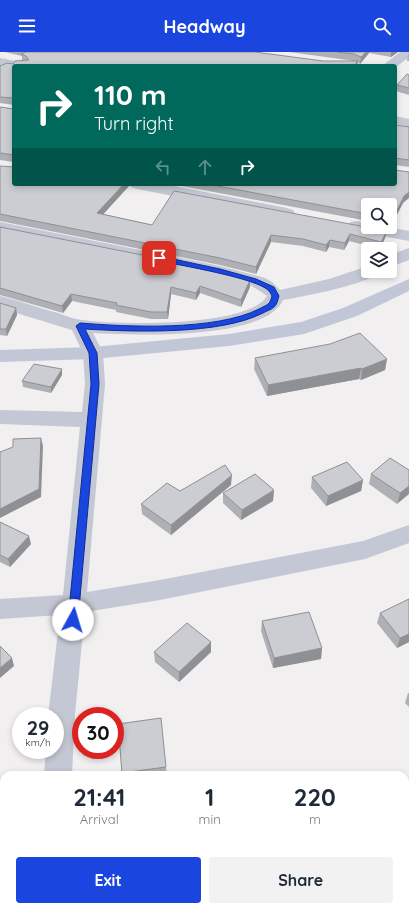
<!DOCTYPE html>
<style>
:root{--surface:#fff;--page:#f2f2f3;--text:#1f2937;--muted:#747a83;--accent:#1b45df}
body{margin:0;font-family:Quicksand,sans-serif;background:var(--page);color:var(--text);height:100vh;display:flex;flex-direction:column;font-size:15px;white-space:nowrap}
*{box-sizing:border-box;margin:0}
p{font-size:13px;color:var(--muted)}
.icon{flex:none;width:22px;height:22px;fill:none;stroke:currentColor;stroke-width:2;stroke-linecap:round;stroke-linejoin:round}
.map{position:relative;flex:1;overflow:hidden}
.panel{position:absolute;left:0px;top:719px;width:409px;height:140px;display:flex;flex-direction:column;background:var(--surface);border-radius:12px 12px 0 0;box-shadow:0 2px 6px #0003}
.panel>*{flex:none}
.hud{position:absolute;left:12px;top:12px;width:385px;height:122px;border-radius:4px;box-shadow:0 2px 6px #0003;background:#00695c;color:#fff;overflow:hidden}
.tools{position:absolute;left:361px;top:146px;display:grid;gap:8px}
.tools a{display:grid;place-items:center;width:36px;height:36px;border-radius:4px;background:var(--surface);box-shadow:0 2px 6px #0003;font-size:20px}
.speed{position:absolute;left:12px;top:655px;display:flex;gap:8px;font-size:20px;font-weight:700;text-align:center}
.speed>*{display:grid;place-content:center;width:52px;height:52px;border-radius:50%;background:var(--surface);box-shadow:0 2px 6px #0003;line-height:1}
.speed small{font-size:10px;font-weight:400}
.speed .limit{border:6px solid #d22;background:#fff;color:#111}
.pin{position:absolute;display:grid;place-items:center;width:34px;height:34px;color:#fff;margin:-17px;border-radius:8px;box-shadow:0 2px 6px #0006}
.me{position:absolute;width:44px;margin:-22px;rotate:6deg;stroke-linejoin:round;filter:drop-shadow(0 0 3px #0008)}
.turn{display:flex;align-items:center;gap:14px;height:84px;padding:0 16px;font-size:18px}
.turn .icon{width:52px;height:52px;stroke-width:2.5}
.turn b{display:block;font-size:28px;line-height:34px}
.lanes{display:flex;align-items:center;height:38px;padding:0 16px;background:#0003;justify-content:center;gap:20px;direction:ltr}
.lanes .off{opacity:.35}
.eta{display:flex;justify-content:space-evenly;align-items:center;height:68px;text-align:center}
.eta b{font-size:24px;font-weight:700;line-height:28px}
.cta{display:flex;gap:8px;margin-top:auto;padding:8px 16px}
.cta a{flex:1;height:46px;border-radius:4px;background:var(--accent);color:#fff;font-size:16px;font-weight:700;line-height:46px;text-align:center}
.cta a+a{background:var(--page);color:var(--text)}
header{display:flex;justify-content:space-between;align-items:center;height:52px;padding:0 16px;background:var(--accent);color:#fff;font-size:18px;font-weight:700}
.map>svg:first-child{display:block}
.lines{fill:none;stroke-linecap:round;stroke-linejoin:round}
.street{fill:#c3c8d4;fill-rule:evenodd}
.secondary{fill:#c2c7d7;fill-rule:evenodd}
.wall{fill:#afb0b5}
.shaded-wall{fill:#8f9094}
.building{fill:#cccdd3;stroke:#8f9094}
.route{fill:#1b45df;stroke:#122d91}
</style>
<header><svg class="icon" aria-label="menu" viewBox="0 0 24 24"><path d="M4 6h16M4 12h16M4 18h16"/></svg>Headway<svg class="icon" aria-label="search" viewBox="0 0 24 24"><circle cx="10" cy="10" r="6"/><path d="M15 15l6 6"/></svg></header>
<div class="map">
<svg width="409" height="859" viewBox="0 0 409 859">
<rect width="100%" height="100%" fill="#f1efef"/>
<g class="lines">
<g class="street">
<path d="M400,0H409V5L395,16V14H382Z"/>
<path d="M0,6L26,11L28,14H14V17L0,14Z"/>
<path d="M395,64L409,67V75L395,72Z"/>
<path d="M129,132H164L287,156L293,158L295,161L293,164L287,166L137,137L131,135Z"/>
<path d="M356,169L368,171V175H388L409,179V189L350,178L348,174L350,170Z"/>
<path d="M0,170L220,214L265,226L272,230L280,238L329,227L368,214V219H380C371,232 301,245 283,248C265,289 131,283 93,281L103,301L105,332L87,540L160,528L363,489L409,473V491L365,507L160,548L85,560L75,662L72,723H44L46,698H55V664H48L60,563L0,567V547L63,543L80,375L0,372V358L82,360L85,332L83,301L72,278L0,256V244C20,249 39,256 58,261C66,264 74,267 82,268C116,273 248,276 267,244L252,234L219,224L0,180Z"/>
<path d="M409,196V208L390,215V203Z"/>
<rect x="0" y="799" width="4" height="30"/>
<path d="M35,855H65L64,859H34Z"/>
</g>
<path class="secondary" d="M409,227V239L357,264L304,282L229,294L93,307L0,310V298L93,295L229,282L301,270L343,256Z"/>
</g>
<g class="wall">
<path d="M5,0H255L323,9H355L289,0H398L391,5L369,1L360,12L358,10L357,14H14V53L0,51V14L13,12L22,8V4Z"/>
<path d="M409,1V9H407L408,2Z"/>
<path d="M409,23V43L396,39L397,33Z"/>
<path d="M0,55L14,57V132H129V134L103,162L152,173L387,179L385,186L380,197L349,189L344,198L329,195L326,200L303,194L271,190L256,222L220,213L0,169V114L14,115V110L0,108Z"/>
<path d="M395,73L409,75V115L395,113Z"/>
<path d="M171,132H395L403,151L391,174H390V153H368V169Z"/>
<path d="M0,175L250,235L241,255L200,241L196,248L171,242L168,267H151L116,260V258L72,249L63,261L0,243Z"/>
<path d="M0,251L16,256L17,263L7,284L0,283Z"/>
<path d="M255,306L387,307L385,318L361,328L359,327L267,344L254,317Z"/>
<path d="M62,323L51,341L23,335L22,329Z"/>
<path d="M409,418L397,452L369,432L371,422Z"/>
<path d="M312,425L363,428L361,439L326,454L311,436Z"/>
<path d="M231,433L171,483L142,462L141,452L180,439Z"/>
<path d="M274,438L273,449L241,468L223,451V441Z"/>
<path d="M0,470L31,492L10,515L0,510Z"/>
<path d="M409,547V590L397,596L377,571L380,561Z"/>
<path d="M262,569L322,596L321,607L273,616L261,579Z"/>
<path d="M154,600H211L179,630L155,610Z"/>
<path d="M408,641H409V655L405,651Z"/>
<path d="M118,672L166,715L167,723H122Z"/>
<path d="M187,855H237L239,859H188Z"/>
</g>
<g class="shaded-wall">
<path d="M366,0H369V1L360,12L361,5Z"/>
<path d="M391,0H398L391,5Z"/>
<path d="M358,9L357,14H354Z"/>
<path d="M124,132H129V134L98,168L97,161Z"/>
<path d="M409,140V146L403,151L391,174L393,167L404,144Z"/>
<path d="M387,179L385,186L380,197L381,190Z"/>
<path d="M350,182L349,189L344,198L345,191Z"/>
<path d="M271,183V190L256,222V215Z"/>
<path d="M330,188L329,195L326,200V193Z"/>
<path d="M250,228V235L241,255V248Z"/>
<path d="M200,234V241L196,248V241Z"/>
<path d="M171,235V242L168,267L167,260Z"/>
<path d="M71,242L72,249L63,261L62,254Z"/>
<path d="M16,256L17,263L7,284L6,277Z"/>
<path d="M387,307L385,318L361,328L362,317Z"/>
<path d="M361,316L359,327L267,344L268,333Z"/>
<path d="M62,317V323L51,341V335Z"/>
<path d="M41,386L43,394L41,445L0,466V457Z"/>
<path d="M232,423L231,433L171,483V473Z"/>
<path d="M363,428L361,439L326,454L328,444Z"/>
<path d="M409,434V442L397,452L400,441Z"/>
<path d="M274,438L273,449L241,468L242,458Z"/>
<path d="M29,484L31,492L10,515L8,507Z"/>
<path d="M409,582V590L397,596L400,586Z"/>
<path d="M211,590V600L179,630V620Z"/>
<path d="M322,596L321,607L273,616L274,606Z"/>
<path d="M12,606L14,614L0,626V616Z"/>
</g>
<g class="building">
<path d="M26,0H255L323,9H358L354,14H14V46L0,45V14L7,11L13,12L15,9L29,8L26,4L21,2Z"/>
<path d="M337,0H366L361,5L354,2Z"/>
<path d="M407,22L409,23V36L397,33Z"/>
<path d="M0,55L14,57V55V103L0,101Z"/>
<path d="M395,73L409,75V108L395,106V116Z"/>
<path d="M14,107V132H124L97,161L152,173L174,139L387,179L381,190L350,182L345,191L330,188L326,193L303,187L271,183L256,215L220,206L0,162V114L14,115Z"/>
<path d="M395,118L409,120V140L404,144L393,167H390V153H368V162L207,132H395Z"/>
<path d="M0,175L219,218L250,228L241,248L200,234L196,241L171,235L167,260H151L116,253L117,251L71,242L62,254L0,236Z"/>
<path d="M0,251L16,256L6,277H0Z"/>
<path d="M360,281L387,307L362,317L361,316L268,333L255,306L330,292Z"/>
<path d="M34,312L62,317L51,335L22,329Z"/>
<path d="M41,386L39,437L0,457V400L13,395V387Z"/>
<path d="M390,406L409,418V434L400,441L371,422Z"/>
<path d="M347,410L363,428L328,444L312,425Z"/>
<path d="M225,413L232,423L171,473L141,452L167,431L180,439Z"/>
<path d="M255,422L274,438L242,458L223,441Z"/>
<path d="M0,470L29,484L8,507L0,503Z"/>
<path d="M409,547V582L400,586L380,561Z"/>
<path d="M309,560L322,596L274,606L262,569Z"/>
<path d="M187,571L211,590L179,620L154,600Z"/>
<path d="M0,594L12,606L0,616Z"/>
<path d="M161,666L166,715L122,721L118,672Z"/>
<path d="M86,855H123L124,859H87Z"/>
<path d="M189,855H237L239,859H191Z"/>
<path d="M353,855H372L376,859H349Z"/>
</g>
<path class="route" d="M159,204L220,217L256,227L274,235L279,244C278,247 277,253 274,255C271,258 266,259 263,261C220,283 134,280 85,277L97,301L99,332L78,568L76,571L73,572L69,571L68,568L91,332L89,301L76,274L80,271C129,275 215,279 259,257C262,255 266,254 268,252C270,251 271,247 272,244C271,242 270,240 269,239C258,226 177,213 156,208L155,206Z"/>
</svg>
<div class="tools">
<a><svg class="icon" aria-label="search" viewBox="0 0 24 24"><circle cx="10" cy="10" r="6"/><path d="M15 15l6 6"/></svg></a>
<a><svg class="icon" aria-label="layers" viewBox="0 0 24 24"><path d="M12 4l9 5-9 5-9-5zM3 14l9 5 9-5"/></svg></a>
</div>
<div class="speed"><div>29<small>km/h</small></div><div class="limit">30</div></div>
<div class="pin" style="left:159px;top:206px;background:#d93025"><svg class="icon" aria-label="arrive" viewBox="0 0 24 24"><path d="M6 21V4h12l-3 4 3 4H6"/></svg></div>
<svg class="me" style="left:73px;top:568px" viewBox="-20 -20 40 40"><circle r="19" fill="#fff"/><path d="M0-13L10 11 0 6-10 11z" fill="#1b45df"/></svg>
<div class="hud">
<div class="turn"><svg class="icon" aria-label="right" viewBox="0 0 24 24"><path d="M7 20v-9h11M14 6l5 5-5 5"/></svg><div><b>110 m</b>Turn right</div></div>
<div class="lanes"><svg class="icon off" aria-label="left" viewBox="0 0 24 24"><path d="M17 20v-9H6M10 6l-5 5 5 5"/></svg><svg class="icon off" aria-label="ahead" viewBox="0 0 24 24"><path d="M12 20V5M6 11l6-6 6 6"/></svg><svg class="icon" aria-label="right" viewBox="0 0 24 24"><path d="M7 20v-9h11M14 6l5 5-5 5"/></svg></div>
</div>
<section class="panel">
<div class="eta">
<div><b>21:41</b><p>Arrival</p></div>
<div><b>1</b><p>min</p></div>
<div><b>220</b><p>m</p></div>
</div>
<div class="cta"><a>Exit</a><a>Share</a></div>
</section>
</div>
